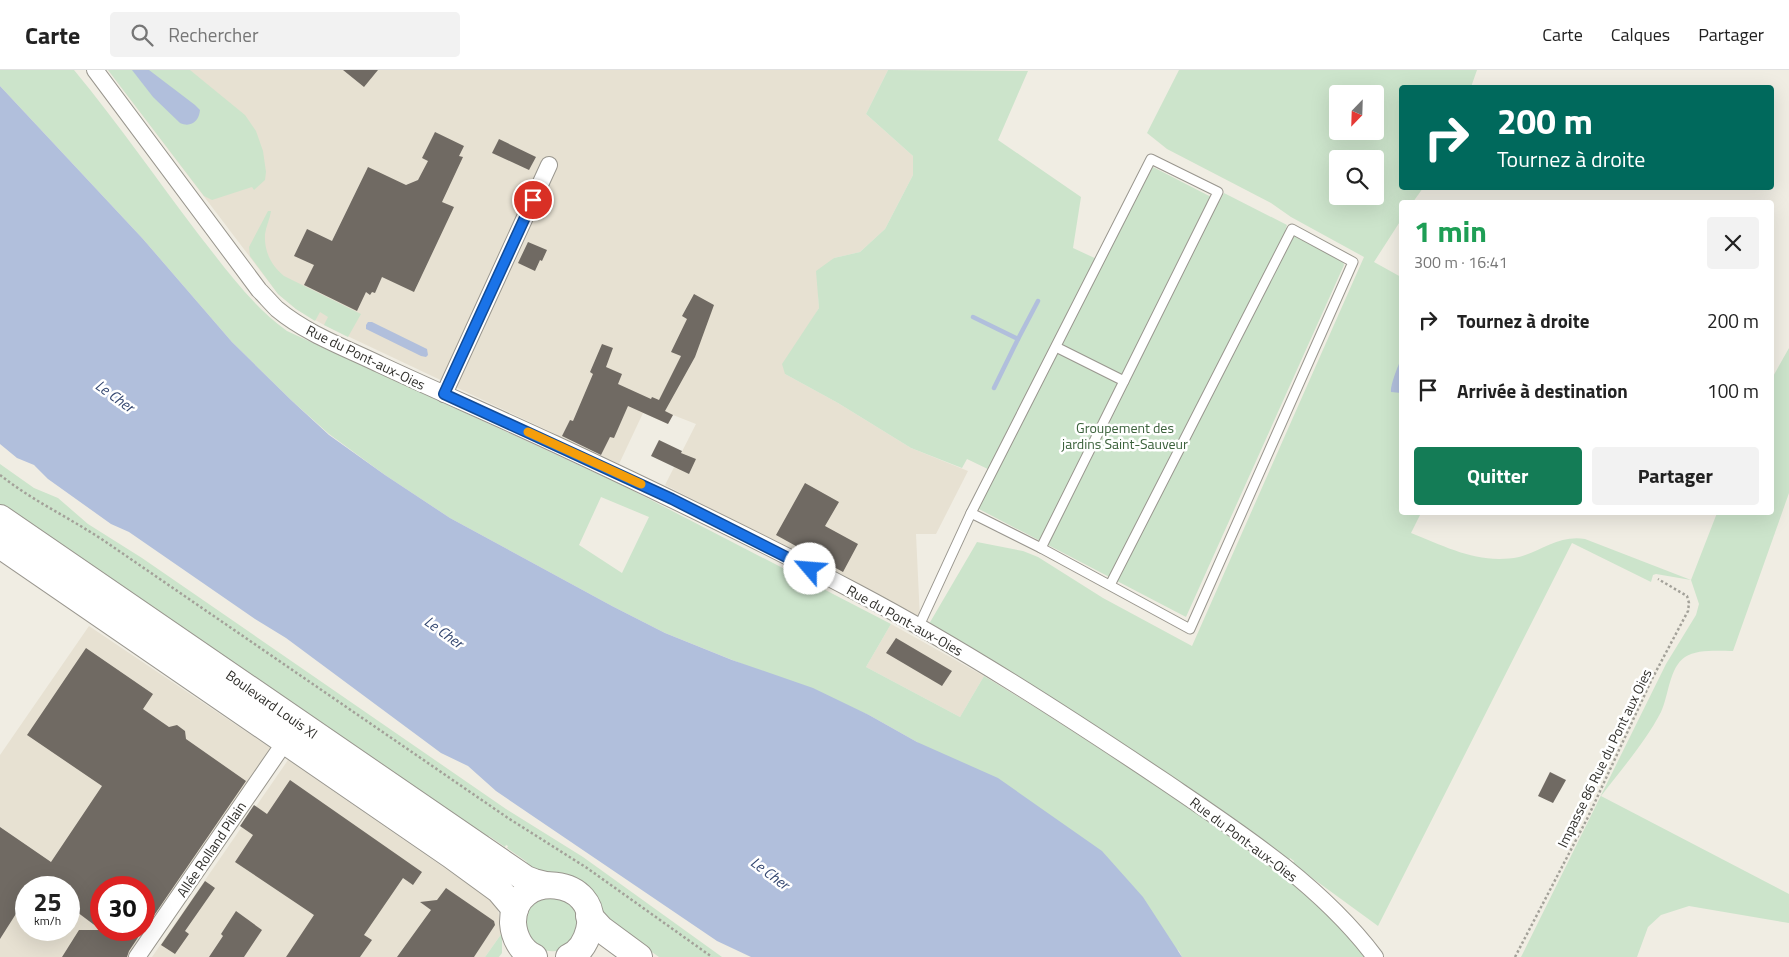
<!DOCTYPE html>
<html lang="fr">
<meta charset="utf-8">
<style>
:root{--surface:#fff;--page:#f2f2f2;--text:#222;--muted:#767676;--line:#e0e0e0;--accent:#147c56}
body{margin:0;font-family:"Titillium Web",sans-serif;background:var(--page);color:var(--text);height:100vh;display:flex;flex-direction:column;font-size:19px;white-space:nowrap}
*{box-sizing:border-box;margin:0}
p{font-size:16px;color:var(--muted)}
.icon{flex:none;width:28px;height:28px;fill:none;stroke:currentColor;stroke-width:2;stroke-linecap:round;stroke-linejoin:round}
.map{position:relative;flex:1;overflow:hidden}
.side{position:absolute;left:1399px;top:130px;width:375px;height:315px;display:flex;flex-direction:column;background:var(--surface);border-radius:5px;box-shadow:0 5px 20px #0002}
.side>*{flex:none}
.banner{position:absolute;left:1399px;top:15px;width:375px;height:105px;border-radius:5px;box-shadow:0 5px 20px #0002;background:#00695c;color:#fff;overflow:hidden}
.needle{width:32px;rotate:203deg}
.controls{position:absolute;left:1329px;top:15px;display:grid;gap:10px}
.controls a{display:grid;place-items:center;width:55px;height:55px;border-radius:5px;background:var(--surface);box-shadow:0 5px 20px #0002;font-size:25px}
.speed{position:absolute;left:15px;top:806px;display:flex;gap:10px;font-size:25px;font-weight:700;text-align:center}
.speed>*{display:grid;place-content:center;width:65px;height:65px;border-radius:50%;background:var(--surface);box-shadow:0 5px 20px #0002;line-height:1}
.speed small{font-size:12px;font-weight:400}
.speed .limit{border:8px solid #d22;background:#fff;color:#111}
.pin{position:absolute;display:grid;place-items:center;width:42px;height:42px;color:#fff;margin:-21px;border:2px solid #fff;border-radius:50%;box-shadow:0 1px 5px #0007}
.me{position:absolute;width:55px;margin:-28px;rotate:297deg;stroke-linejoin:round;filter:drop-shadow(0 0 4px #0008)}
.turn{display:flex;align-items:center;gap:18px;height:105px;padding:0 15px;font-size:22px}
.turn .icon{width:65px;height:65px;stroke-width:2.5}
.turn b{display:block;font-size:35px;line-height:42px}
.round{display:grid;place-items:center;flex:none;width:52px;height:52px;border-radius:5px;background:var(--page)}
.headline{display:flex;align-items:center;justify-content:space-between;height:85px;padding:0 15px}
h1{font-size:30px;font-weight:700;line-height:38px;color:#1e9e55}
.primary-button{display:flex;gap:10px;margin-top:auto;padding:10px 15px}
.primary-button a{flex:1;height:58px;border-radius:5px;background:var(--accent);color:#fff;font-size:20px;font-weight:700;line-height:58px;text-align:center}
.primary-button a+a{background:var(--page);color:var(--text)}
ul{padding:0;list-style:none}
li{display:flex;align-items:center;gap:15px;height:70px;padding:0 15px}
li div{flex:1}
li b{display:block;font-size:19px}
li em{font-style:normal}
header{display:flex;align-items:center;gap:30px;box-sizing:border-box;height:70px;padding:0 25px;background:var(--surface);border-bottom:1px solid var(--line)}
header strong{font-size:24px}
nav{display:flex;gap:28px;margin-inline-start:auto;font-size:18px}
.search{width:350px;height:45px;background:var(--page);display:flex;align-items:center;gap:12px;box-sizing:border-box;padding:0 18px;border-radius:5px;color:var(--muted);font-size:19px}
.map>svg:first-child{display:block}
.built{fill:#e7e1d2;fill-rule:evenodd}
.green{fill:#cce4cb;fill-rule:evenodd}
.water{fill:#b1bfdc}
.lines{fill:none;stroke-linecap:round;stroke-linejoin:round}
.stream{stroke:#b1bfdc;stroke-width:4.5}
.building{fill:#706a63}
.service-casing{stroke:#99968e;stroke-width:11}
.minor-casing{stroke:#99968e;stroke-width:18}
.primary-casing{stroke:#99968e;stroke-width:28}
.path{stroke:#a3a199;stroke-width:2.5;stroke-dasharray:2.5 2.5;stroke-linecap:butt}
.service{stroke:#fff;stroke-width:9}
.minor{stroke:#fff;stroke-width:16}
.primary{stroke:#fff;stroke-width:26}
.route-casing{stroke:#114b97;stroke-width:12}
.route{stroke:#1a73e8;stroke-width:9}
.slow{stroke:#f59e0b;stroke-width:9}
.labels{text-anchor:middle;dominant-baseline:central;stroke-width:5;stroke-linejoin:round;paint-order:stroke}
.street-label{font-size:14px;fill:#302f2b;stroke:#fff}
.park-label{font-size:14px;fill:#3b613b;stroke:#fff}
.water-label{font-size:15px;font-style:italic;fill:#344770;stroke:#fff}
</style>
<header>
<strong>Carte</strong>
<div class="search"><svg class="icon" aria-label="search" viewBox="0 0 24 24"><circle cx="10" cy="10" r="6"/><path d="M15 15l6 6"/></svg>Rechercher</div>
<nav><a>Carte</a><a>Calques</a><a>Partager</a></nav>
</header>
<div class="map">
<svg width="1789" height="887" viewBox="0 0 1789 887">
<rect width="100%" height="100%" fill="#f0ede3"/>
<g class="built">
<path d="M108,0H888L866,44L913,86V105L885,159L860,182L834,188L818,221L819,238L809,255L785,304L838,333L911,378L968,401L936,464H916L920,549L767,467L665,415L696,354L673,345L668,354L643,343L619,394L324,255L296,239L278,224Z"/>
<path d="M891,554L984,606L960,647L866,597Z"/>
<path d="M89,556L272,679L128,887H0V685ZM26,818H69V860H26ZM101,818H144V860H101Z"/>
<path d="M288,690L497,834L502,863L485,887H152Z"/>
</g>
<g class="green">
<path d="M0,0H74C118,53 157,110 199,165C226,199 251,235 287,261L620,414L891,554L866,597L960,647L984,606L1043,642L1210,750L1266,791L1316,832L1367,887H1182L1179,881L917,672L869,645L665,563L612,536L450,448L385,405L329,364L291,330L232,272L143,169L0,16ZM601,427L649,447L622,503L579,475Z"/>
<path d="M108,0H190L245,45L256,61L263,81L266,102L265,110L254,120L252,117L212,130L204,126Z"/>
<path d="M888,0L1028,1L998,70L1081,127L1073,178L1101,191L1153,97L1219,131L1224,123L1287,155L1285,161L1343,191L1344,195L1186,547L977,438L994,402L967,389L962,398L911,378L838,333L785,304L782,294L819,238L816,201L834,188L860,182L885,159L913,105V86L866,44Z"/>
<path d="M1179,0H1477L1471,17L1401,18V118H1423L1413,132H1401V150L1374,192L1401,207V442L1421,443L1411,463C1447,477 1479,495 1519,487C1542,481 1559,465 1585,469L1691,510L1717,443L1771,442V310L1789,278V423L1733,581C1719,581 1697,579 1685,587C1669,598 1669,625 1661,642C1646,671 1621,700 1601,726L1789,824V853L1689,836L1661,845L1648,857L1637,887H1521L1666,594L1696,545L1699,534L1691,510L1656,504L1653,505L1651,512L1572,473L1378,856L1293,794L1294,791L1290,788L1287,793C1170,709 1055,622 929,554L977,472L1023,481L1038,487L1103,528L1192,576L1364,187L1291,147L1271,133L1167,79L1147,63ZM1338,24H1375V61H1338ZM1338,89H1375V126H1338Z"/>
<path d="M268,141H271C270,149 266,156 265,164C264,182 271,195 284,206L361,244L348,267L324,255L328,247L320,242L315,251L296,239L278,224L250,186L249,177Z"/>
<path d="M0,394L34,418L58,428L88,454L142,488L506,739L583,787L722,887H659L613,855L546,804L525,795L527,792L507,778L508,776L506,775L505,777L489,766L486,769L0,435Z"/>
<path d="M545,825L573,833L580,860L561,880C541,885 535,874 525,860L529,836Z"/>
<path d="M502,863V883L499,887H485Z"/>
</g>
<g class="water">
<path d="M132,0H149L195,35L200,40C199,51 191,58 180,53L153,27Z"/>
<path d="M0,16L143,169L232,272L291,330L329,365L385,405L450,448L612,536L665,563L732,590L813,618L869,645L917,672L998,708L1102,781L1143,827L1182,887H751L717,871L496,721L468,696L441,683L286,568L255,549L129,462L111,454L48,409L34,395L17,388L0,374Z"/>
<path d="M368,252H372L427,279L428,285L426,287L421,286L366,259V255Z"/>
<path d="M1401,289V323L1391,322C1390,315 1398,296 1401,289Z"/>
</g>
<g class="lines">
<g class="stream">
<path d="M973,247L1018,269L1038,231"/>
<path d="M994,318L1018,269"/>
</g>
</g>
<g class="building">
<path d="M343,0H378L364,17Z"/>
<path d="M435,62L464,76L459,86L463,87L442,132L454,137L414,222L382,207L375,223L372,222L370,225L366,222L357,241L304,215L314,195L294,186L307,159L332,171L368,97L406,115L418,110L428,91L422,88Z"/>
<path d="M499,69L536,87L529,100L492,83Z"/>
<path d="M528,172L547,180L542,191L540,190L535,201L518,193Z"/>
<path d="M694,224L714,235L695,287L665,341L673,345L668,354L628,336L614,368L610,367L601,385L562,366L570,350L573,351L593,304L590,302L602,274L613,278L606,297L622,304L618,314L651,329L652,327L659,330L681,286L671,282L687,249L682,246Z"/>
<path d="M659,370L682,381L681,383L696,389L689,404L651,386Z"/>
<path d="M805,413L839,432L825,456L858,474L843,502L776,465Z"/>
<path d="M896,568L952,601L942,616L886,583Z"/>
<path d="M86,578L153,624L143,639L169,657L177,655L185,661L186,669L246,711L144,860V818H101V860L69,836V818H26V828L0,869V757L51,792L102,716L27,665Z"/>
<path d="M1550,702L1566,710L1553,733L1538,726Z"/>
<path d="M290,710L422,802L413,815L403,808L364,865L372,870L360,887H286L314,845L235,792L253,765L240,756L254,735L267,744Z"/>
<path d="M205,811L215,818L185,861L189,864L175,884L161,875Z"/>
<path d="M446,818L494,851L495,855L474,887H397L431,840L420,832L437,830Z"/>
<path d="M236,841L262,860L244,887H209L223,866L221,864Z"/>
<path d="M79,860H143L129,881L127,887H62Z"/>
</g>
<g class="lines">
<defs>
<g id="service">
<path d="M1056,277L1124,311"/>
<path d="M971,443L1151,89L1218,122L1041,478"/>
<path d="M918,558L971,443L1041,478L1190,559L1353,192L1292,159L1110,515"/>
</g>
<g id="minor">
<path d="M95,0L259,220C265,226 271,233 277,239C307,264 346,278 381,295C439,322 497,347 555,374C656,421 757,470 856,522C962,578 1064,644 1164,711C1239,762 1320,814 1375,887"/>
<path d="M444,324L549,95"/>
<path d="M137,887L285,672"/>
</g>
<g id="primary">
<path d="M0,448L526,809L534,812L546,815"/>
<path d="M0,475L451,785L499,820L515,839"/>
<path d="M589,846L601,859L639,887"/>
<path d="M534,887C521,881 514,867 513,853C512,797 602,807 589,860C586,872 580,882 569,887"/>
</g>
</defs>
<use href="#service" class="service-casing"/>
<use href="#minor" class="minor-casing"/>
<use href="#primary" class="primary-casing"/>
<g class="path">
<path d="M0,405C33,431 68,447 103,470L508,748L587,798L712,887"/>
<path d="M1515,887L1588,747L1652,609L1688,541L1689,533L1687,526L1658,509"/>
</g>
<use href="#service" class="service"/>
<use href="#minor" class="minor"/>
<use href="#primary" class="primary"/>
</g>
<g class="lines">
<defs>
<path id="route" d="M533,130L444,324L672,429L810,499"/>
</defs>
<use href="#route" class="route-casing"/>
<use href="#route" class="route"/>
<path class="slow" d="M528,362L641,414"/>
</g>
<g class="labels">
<g class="street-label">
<text transform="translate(366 287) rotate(26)">Rue du Pont-aux-Oies</text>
<text transform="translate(905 550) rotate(29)">Rue du Pont-aux-Oies</text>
<text transform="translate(272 634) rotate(35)">Boulevard Louis XI</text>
<text transform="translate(1604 688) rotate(-64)">Impasse 86 Rue du Pont aux Oies</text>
<text transform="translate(1244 769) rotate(37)">Rue du Pont-aux-Oies</text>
<text transform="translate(211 779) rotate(-56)">Allée Rolland Pilain</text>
</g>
<g class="park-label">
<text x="1125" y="357">Groupement des<tspan x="1125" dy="16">jardins Saint-Sauveur</tspan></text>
</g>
<g class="water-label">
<text transform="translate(115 326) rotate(36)">Le Cher</text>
<text transform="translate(444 562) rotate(36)">Le Cher</text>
<text transform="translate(770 803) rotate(37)">Le Cher</text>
</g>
</g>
</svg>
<div class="controls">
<a><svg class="needle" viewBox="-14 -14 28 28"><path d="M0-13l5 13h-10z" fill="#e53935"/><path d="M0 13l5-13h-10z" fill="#767676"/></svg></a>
<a><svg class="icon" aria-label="search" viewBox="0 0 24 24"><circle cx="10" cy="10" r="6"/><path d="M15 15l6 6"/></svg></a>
</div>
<div class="speed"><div>25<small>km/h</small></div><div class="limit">30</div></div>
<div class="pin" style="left:533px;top:130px;background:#d93025"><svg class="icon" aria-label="arrive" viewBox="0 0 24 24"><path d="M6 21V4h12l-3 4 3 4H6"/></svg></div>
<svg class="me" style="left:810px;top:499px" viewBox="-20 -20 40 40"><circle r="19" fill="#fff"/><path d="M0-13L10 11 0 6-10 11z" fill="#1a73e8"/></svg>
<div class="banner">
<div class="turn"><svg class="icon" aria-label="right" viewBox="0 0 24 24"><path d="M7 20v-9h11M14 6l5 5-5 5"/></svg><div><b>200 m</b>Tournez à droite</div></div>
</div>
<section class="side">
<div class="headline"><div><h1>1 min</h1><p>300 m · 16:41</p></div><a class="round"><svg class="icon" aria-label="close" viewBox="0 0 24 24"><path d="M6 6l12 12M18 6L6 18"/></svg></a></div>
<ul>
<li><svg class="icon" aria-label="right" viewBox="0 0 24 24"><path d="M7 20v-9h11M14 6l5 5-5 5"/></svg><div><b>Tournez à droite</b></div><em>200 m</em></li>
<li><svg class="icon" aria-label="arrive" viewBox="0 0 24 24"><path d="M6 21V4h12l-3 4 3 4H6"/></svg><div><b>Arrivée à destination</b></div><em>100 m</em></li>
</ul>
<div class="primary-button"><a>Quitter</a><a>Partager</a></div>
</section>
</div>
